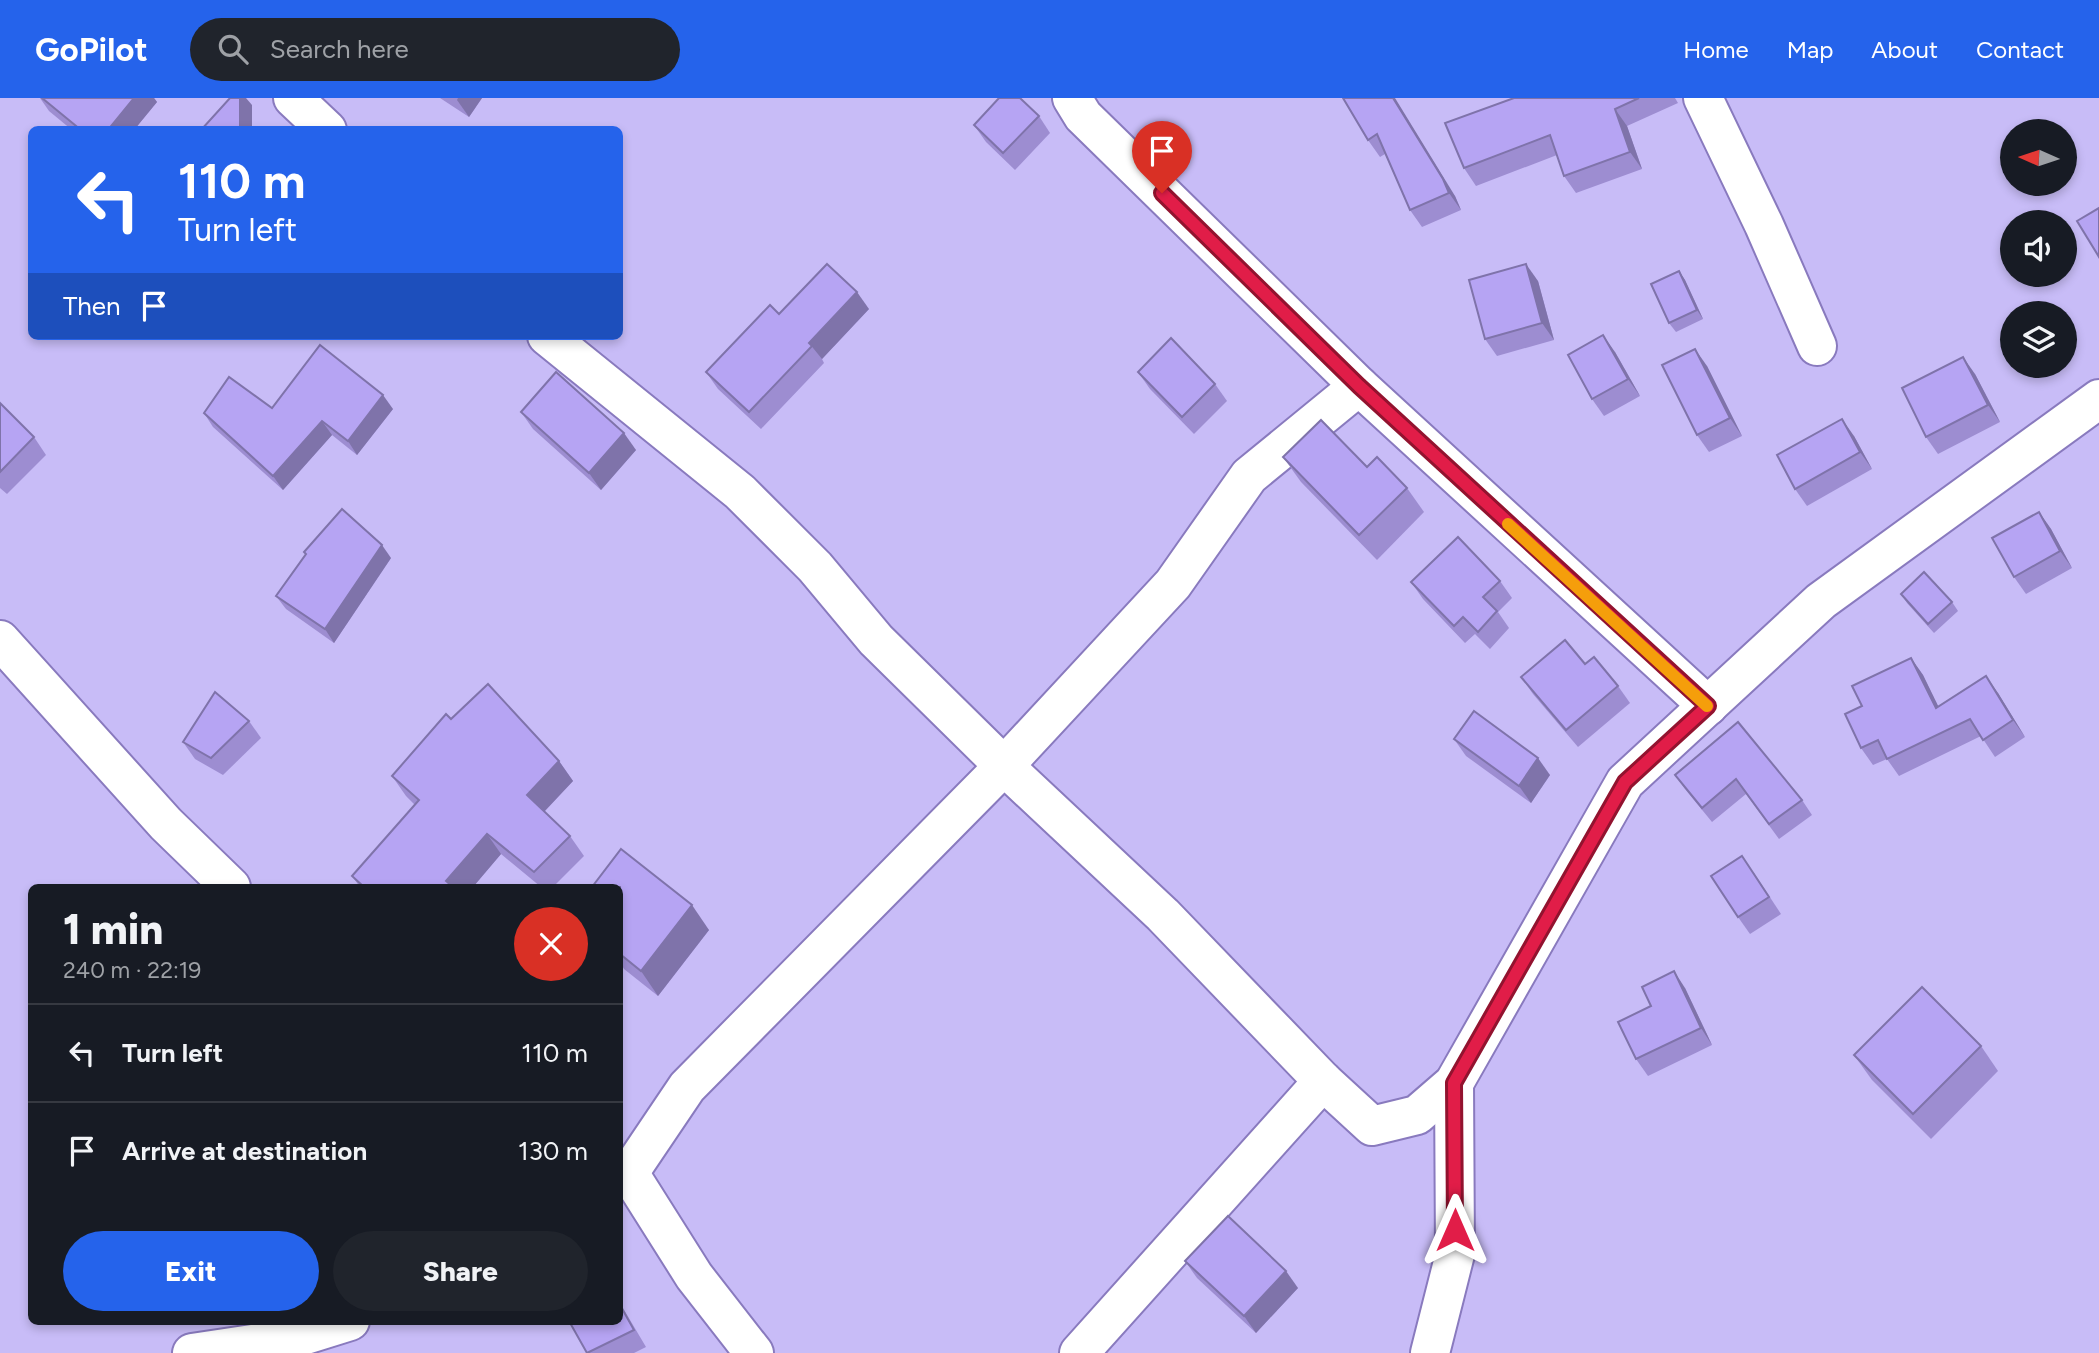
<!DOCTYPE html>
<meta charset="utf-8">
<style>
:root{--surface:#171b24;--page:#20242c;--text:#f1f3f6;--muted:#9ea1a6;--line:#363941;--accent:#2563eb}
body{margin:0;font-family:Figtree,sans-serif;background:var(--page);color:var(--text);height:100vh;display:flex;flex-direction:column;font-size:26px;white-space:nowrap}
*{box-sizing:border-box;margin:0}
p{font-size:23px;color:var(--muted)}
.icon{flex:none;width:38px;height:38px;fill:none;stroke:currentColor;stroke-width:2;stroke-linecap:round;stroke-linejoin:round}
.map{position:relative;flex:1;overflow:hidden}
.side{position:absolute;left:28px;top:786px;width:595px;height:441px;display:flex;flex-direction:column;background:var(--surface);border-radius:10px;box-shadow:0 4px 10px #0003}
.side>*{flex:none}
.guide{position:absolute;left:28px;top:28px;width:595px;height:214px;border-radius:10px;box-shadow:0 4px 10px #0003;background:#2563eb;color:#fff;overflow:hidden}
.needle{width:46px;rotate:273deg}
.controls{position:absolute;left:2000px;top:21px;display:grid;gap:14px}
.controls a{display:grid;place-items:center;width:77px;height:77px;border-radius:50%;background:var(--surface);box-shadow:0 4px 10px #0003;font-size:35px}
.pin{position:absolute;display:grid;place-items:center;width:60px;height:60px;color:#fff;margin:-72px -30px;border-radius:50% 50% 50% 0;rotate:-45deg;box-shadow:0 0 7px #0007}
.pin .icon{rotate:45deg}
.me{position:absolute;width:77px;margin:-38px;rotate:0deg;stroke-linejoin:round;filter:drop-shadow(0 0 5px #0008)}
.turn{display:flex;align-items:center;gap:24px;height:147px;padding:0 35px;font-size:32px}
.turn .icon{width:91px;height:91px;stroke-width:2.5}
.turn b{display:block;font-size:49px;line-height:60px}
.then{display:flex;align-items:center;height:66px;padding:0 35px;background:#0003;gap:14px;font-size:26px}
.round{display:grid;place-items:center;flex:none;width:74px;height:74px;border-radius:37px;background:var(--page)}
.headline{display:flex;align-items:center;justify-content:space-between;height:119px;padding:0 35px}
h1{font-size:42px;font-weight:800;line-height:52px}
.cta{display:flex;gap:14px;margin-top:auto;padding:14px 35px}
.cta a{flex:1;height:80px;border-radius:42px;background:var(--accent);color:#fff;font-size:28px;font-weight:800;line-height:80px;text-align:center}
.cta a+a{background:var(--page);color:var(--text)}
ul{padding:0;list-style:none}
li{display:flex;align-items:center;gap:21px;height:98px;padding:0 35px;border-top:2px solid var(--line)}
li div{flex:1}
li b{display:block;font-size:26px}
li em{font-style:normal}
header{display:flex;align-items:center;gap:42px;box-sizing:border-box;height:98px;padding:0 35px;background:var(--accent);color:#fff}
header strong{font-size:33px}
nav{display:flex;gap:38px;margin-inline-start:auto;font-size:24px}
.search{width:490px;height:63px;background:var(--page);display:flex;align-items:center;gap:18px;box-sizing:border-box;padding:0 24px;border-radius:38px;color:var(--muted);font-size:26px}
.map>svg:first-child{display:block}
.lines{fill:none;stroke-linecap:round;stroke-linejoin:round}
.minor-casing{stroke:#897abe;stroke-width:42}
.minor{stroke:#fff;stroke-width:38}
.wall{fill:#9d8dd1}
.shaded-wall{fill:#7f73aa}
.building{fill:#b6a4f3;stroke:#7f73aa;stroke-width:2}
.route-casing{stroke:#92132f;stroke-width:18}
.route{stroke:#e11d48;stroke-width:12}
.slow{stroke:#f59e0b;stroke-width:12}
</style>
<header>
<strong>GoPilot</strong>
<div class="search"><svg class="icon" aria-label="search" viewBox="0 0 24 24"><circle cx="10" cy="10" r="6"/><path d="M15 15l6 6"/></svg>Search here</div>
<nav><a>Home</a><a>Map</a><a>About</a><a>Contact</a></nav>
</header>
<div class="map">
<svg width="2099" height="1255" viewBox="0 0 2099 1255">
<rect width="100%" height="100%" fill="#c8bcf7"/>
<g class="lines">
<defs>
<g id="minor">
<path d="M293,0L327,32"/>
<path d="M1072,0L1083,18L1359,288L1708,608"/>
<path d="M1703,0L1764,127L1817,248"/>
<path d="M547,238L740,394L815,469L876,542L1004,668L1163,817L1323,983L1372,1028L1417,1017L1454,985L1625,684L1821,503L2099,301"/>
<path d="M0,542L166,726L231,789"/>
<path d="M629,1075L694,1178L754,1255"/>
<path d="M620,1080L629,1075L687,989L1004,668L1173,486L1249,378L1359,288"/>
<path d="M192,1255L299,1239L350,1223"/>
<path d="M1079,1255L1323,983"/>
<path d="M1430,1255L1455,1156L1454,985"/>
</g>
</defs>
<use href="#minor" class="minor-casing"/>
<use href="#minor" class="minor"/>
</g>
<g class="wall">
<path d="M40,0H154L157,4L134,32H72L49,13Z"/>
<path d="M440,0H482L469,19Z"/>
<path d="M1343,0L1455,98L1461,112L1422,129L1410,112L1385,56L1380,59L1368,42Z"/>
<path d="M1514,0H1675L1678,5L1627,28L1642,71L1576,95L1564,78L1557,57L1476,88L1464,70Z"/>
<path d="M1039,18L1050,35L1015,72L986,44L974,27Z"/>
<path d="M1679,173L1685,182L1703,221L1676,234L1669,225Z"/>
<path d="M1538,183L1554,242L1497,258L1485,241Z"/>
<path d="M869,211L822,261L824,265L761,331L718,291L706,274L779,216Z"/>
<path d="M1615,254L1640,298L1604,318L1592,301Z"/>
<path d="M1707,268L1742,338L1709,354L1697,337Z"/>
<path d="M1138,274L1215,286L1227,303L1194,336L1150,291Z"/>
<path d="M1975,276L2000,324L1938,356L1926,339Z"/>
<path d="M0,305L34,339L46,357L7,396L0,390Z"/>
<path d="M272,310L393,311L357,357L332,337L283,392L213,329L204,315Z"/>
<path d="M521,314L636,352L601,392L533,331Z"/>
<path d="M1854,338L1872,371L1807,408L1795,391Z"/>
<path d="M1283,359L1367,369L1407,390L1424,414L1377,462L1301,384Z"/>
<path d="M2039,414L2051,431L2072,470L2026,496L2014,479Z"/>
<path d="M391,460L334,545L286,511L276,498Z"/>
<path d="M1500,483L1512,500L1498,514L1509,530L1490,551L1475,536L1465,545L1423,501L1411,484Z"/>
<path d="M1901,496L1952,504L1958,513L1934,535L1907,505Z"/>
<path d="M1911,560L1923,577L1938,609L1998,595L2025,639L1995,659L1981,638L1899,678L1887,661L1873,667L1861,650L1862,608Z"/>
<path d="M1585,566L1618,588L1630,605L1578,649L1533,596L1521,579Z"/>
<path d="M451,621L559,663L573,683L544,714L570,738L584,758L553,789H541L501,756L473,789H360L352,778L415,707L406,698L392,678Z"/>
<path d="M249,623L261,640L223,677L195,661L183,644Z"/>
<path d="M1738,624L1802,702L1812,717L1779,741L1746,696L1712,724L1685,691L1675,677Z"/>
<path d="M1454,641L1550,677L1531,705L1466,658Z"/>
<path d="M1754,775L1781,816L1750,836L1738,819Z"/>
<path d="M620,789L709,832L658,898L624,871L620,864Z"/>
<path d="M1685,890L1712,947L1648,978L1636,961Z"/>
<path d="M1981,948L1998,973L1931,1041L1872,982L1854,957Z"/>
<path d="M1185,1163L1298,1190L1256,1235L1197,1180Z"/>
<path d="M620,1205L646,1249L634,1255H587L620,1223Z"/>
</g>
<g class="shaded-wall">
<path d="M134,0H154L157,4L134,32H108Z"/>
<path d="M240,0H246L252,7V32H240Z"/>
<path d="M458,0H482L469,19L457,2Z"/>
<path d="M1393,0H1395L1455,98L1461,112L1449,95Z"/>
<path d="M1615,11L1627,28L1642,71L1630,54Z"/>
<path d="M1526,166L1538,183L1554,242L1542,225Z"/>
<path d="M1679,173L1685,182L1703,221L1697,212Z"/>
<path d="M857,194L869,211L822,261L809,245Z"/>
<path d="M1603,237L1615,254L1640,298L1628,281Z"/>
<path d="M1695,251L1707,268L1742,338L1730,320Z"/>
<path d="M1963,259L1975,276L2000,324L1988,307Z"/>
<path d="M383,297L393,311L357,357L348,343Z"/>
<path d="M1842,321L1854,338L1872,371L1860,354Z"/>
<path d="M322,323L332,337L283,392L273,378Z"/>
<path d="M624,335L636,352L601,392L589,375Z"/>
<path d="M2039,414L2051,431L2072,470L2060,453Z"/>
<path d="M382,447L391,460L334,545L325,531Z"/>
<path d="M1911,560L1923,577L1948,628L1936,610Z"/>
<path d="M1986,578L1998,595L2025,639L2013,622Z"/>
<path d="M1538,660L1550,677L1531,705L1519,688Z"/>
<path d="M559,663L573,683L541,717L527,697Z"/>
<path d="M487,736L501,756L473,789H451L446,783Z"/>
<path d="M692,807L709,832L658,898L641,873Z"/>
<path d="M1674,873L1685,890L1712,947L1701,930Z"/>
<path d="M1286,1173L1298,1190L1256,1235L1244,1218Z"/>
</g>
<g class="building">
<path d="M42,0H134L108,32H81Z"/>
<path d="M230,0H240V32H201Z"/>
<path d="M999,0H1020L1039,18L1003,55L974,27Z"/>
<path d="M1343,0H1393L1443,81L1449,95L1410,112L1377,36L1368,42Z"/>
<path d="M1514,0H1639L1615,11L1630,54L1564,78L1550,37L1464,70L1445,25Z"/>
<path d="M2099,110V159L2077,123Z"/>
<path d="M827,166L857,194L809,245L812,248L749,314L706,274L770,207L779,216Z"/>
<path d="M1526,166L1542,225L1485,241L1469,182Z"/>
<path d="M1679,173L1697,212L1669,225L1651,186Z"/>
<path d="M1603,237L1628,281L1592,301L1568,257Z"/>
<path d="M1171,240L1215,286L1182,319L1138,274Z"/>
<path d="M320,247L383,297L348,343L322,323L273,378L204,315L229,279L272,310Z"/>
<path d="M1695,251L1730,320L1697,337L1662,267Z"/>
<path d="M1963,259L1988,307L1926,339L1902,290Z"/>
<path d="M556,274L624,335L589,375L521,314Z"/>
<path d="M0,305L34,339L0,374Z"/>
<path d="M1842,321L1860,354L1795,391L1777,357Z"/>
<path d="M1321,322L1367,369L1377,359L1407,390L1359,437L1283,359Z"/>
<path d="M342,411L382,447L325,531L276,498L306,456L304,454Z"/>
<path d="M2039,414L2060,453L2014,479L1992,440Z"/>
<path d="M1458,439L1500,483L1483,499L1497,513L1478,534L1463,519L1454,528L1411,484Z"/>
<path d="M1924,474L1952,504L1928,526L1901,496Z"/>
<path d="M1565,542L1585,566L1594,559L1618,588L1566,632L1521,579Z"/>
<path d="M1911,560L1936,610L1986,578L2013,622L1983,642L1970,621L1887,661L1878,642L1861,650L1845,616L1862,608L1852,588Z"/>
<path d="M488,586L559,663L527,697L570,738L534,774L487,736L446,783L453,789H364L352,778L419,702L392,678L446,616L451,621Z"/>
<path d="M215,594L249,623L211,660L183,644Z"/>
<path d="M1474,613L1538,660L1519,688L1454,641Z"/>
<path d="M1738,624L1802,702L1769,726L1736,681L1702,710L1675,677Z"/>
<path d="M621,751L692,807L641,873L620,856V789H592Z"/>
<path d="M1742,758L1769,799L1738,819L1711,778Z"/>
<path d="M1674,873L1701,930L1636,961L1618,924L1651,908L1642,889Z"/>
<path d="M1922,889L1981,948L1913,1016L1854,957Z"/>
<path d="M1228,1118L1286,1173L1244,1218L1185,1163Z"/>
<path d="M620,1207L634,1232L587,1255L569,1223H620Z"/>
</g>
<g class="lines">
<defs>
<path id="route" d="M1162,95L1359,288L1708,608L1625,684L1454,985L1455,1132"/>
</defs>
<use href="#route" class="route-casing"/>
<use href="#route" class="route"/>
<path class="slow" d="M1508,426L1707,608"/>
</g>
</svg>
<div class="controls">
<a><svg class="needle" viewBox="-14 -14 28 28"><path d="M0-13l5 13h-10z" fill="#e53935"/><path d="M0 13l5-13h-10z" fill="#9ea1a6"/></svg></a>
<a><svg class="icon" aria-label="sound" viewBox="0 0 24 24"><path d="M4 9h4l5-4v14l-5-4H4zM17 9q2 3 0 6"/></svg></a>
<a><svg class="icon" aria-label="layers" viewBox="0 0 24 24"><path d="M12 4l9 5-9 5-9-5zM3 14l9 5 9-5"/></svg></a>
</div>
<div class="pin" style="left:1162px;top:95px;background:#d93025"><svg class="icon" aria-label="arrive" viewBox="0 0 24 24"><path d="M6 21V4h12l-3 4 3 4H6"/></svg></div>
<svg class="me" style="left:1455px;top:1132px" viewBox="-20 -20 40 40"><path d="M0-17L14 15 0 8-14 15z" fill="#e11d48" stroke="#fff" stroke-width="4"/></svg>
<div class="guide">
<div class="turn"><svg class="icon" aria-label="left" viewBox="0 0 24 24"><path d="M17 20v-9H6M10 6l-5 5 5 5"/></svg><div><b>110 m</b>Turn left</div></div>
<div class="then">Then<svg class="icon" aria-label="arrive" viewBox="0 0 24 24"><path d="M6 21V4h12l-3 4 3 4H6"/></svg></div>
</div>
<section class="side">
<div class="headline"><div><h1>1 min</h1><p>240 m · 22:19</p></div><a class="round" style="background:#d93025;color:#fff"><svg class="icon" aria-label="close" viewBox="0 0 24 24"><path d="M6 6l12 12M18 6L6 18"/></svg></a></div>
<ul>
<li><svg class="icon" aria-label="left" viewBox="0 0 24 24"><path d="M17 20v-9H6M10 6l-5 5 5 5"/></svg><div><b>Turn left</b></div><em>110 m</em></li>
<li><svg class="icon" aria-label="arrive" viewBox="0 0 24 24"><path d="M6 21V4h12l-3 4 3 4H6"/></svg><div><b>Arrive at destination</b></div><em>130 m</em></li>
</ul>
<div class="cta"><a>Exit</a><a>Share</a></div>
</section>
</div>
